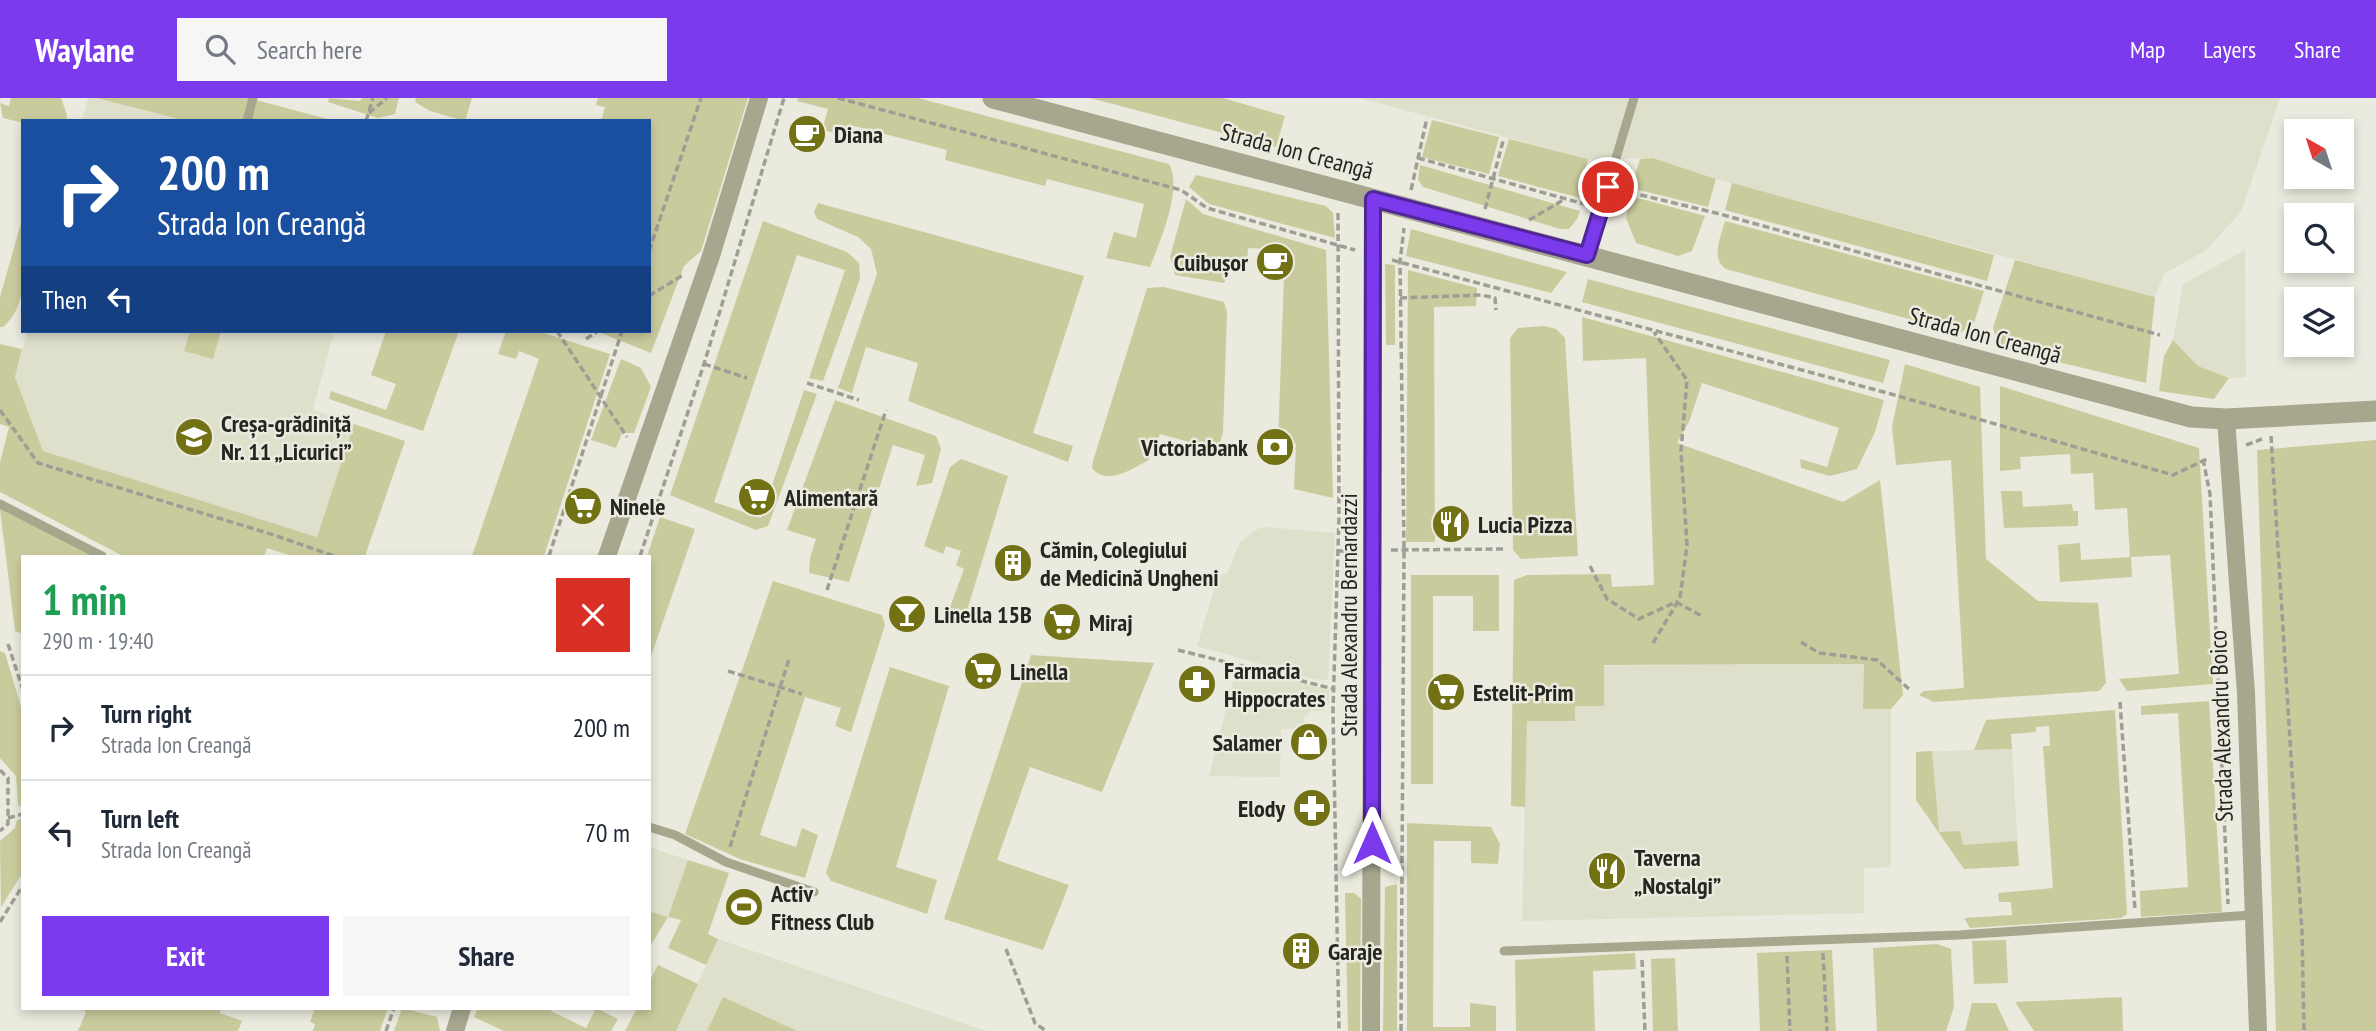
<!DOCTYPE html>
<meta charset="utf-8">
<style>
:root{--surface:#fff;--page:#f6f6f7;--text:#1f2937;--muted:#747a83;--line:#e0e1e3;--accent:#7c3aed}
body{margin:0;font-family:"PT Sans Narrow",sans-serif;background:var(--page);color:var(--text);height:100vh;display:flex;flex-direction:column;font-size:26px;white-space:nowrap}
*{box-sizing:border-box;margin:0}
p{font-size:23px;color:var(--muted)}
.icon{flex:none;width:38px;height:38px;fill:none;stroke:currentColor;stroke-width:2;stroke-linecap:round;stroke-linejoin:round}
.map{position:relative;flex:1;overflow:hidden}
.details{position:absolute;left:21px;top:457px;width:630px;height:455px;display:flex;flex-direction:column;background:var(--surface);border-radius:0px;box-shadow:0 4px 10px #0003}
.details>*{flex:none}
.banner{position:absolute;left:21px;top:21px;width:630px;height:214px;border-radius:0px;box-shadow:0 4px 10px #0003;background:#1a4fa0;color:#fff;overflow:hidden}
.needle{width:46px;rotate:321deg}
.tools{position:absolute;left:2284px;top:21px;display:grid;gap:14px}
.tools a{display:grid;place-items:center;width:70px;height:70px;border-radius:0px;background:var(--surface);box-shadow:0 4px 10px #0003;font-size:35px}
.pin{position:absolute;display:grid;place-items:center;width:60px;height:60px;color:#fff;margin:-30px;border:4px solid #fff;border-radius:50%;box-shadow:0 2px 7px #0007}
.me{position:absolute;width:77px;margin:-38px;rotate:0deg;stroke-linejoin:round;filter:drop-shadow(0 0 5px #0008)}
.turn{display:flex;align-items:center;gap:24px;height:147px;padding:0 21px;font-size:32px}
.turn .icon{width:91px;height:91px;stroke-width:2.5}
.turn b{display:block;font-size:49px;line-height:60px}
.then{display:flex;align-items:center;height:66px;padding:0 21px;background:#0003;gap:14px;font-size:26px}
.round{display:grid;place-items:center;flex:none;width:74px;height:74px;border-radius:0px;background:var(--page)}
.head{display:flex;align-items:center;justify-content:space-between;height:119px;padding:0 21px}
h1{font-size:42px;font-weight:600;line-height:52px;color:#1e9e55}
.cta{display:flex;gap:14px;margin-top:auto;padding:14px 21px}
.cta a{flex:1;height:80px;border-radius:0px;background:var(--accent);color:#fff;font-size:28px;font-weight:600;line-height:80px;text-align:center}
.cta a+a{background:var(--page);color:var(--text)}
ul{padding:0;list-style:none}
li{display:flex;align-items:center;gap:21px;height:105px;padding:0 21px;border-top:2px solid var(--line)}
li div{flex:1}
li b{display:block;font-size:26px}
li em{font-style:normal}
header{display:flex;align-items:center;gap:42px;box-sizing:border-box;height:98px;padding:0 35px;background:var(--accent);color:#fff}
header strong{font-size:33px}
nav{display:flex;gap:38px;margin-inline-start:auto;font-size:24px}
.search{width:490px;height:63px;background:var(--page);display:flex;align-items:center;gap:18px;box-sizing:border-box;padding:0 24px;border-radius:0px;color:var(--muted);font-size:26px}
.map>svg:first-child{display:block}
.built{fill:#dfe0cc}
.green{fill:#cacb9d}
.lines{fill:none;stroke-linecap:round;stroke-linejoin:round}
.path{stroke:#9e9e95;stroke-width:3.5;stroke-dasharray:7 3.5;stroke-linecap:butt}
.service{stroke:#a6a78d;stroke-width:9}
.minor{stroke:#a6a78d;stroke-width:18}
.tertiary{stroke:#a6a78d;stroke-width:21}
.route-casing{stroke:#51269a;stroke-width:18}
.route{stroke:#7c3aed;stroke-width:12}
.labels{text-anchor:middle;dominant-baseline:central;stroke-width:5;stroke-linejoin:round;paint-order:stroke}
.poi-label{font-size:24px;font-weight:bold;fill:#262621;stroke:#eaeade;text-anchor:start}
.street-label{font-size:24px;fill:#262621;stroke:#eaeade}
</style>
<header>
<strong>Waylane</strong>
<div class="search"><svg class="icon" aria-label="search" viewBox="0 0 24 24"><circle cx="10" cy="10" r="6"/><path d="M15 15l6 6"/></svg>Search here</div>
<nav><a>Map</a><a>Layers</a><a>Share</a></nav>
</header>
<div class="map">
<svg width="2376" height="933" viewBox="0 0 2376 933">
<rect width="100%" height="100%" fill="#eaeade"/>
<g class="built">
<path d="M88,0H96L187,23H82Z"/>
<path d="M1359,0H2280L2241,114L2206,152L2164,176L2155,199L1716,81L1653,60L1588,61Z"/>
<path d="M2245,152L2246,279L2229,280L2198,268L2173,242L2183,186Z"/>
<path d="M27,233H334L313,312L354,326L317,439L43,353L15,279Z"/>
<path d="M1267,429L1335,435L1328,582L1314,581L1197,548L1217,482L1220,483L1222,476H1227L1240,444L1257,431Z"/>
<path d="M1865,566L1863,611H1891V769L1864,770V815L1522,823L1527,623L1574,568Z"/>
<path d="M1231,567L1329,592V607H1325V613H1311L1304,619L1305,630L1281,631L1280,679L1209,678L1235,576L1229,574Z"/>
<path d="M2012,651L2019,768L1964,771L1916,702V654Z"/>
<path d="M649,749L688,762L668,819L649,813Z"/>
<path d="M718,841L986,933H676Z"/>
</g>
<g class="green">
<path d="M11,0H61L67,17L66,23H23V25L3,20L0,5L9,8Z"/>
<path d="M96,0H248L335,23H187Z"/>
<path d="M329,0L360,3L362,0H399L395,16L378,20L328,4Z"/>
<path d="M416,0H472L465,23L430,13L415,4Z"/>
<path d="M598,0H748L701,153L684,168L651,255L596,233H649V23H601L605,9L596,7Z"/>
<path d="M798,0H918L1169,66C1183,91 1160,143 1150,169L1106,160L1114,134L1136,140L1144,106L1047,81L1045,88L945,62L947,52L850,27L847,38L822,32L828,11L797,3Z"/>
<path d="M1090,0H1223L1285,18L1276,49Z"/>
<path d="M1432,22L1499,39L1489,76L1422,59Z"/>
<path d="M1509,41L1588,61L1580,100L1498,78Z"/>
<path d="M1653,60L1716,81L1708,109L1631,90L1640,61Z"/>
<path d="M1420,67L1580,113L1577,121L1569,131H1560L1423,89L1418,82Z"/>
<path d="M1196,77L1326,108L1333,115L1335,140L1209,106L1189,89Z"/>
<path d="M1732,85L1994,157L1987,183L1725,112Z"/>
<path d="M1630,98L1705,118L1692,153L1678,158L1636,145L1626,120Z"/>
<path d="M1186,101L1203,116L1326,152L1333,400L1294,391L1296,346L1278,344L1285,152L1248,150L1247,167H1231L1224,185L1175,177L1170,159Z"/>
<path d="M818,105L1084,178L1033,335L1073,348L1068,364L908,303L918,265L866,249L852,295L838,290L877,176L871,151L858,139L817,121L814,114Z"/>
<path d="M23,118C23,151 32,206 3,229H0V199Z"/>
<path d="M763,123L847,154L859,165L860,181L823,283L809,280L845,172L797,157L714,404L761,420L804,292L817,296L768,428L756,432L670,397Z"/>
<path d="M1725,123L1984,193L1974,225L1960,235L1726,171C1710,161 1721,138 1725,123Z"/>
<path d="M1411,131L1567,174L1551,195L1406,158Z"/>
<path d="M2015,162L2155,199L2146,285L1999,250L1993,230Z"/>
<path d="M1385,166L1395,167V247H1386Z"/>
<path d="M1408,172L1477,190L1476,208L1434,209L1435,444H1406Z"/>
<path d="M1588,181L1890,262L1883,285L1582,204Z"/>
<path d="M1164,189L1224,204L1227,214L1223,335L1220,344L1207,349L1160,336L1149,362C1133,370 1107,389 1092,370L1093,363L1147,190Z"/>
<path d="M1582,219L1884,302L1875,334L1857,371L1830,378L1801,370L1800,361L1827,369L1839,330L1702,285L1689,324L1677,345L1843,404L1880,382L1903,597L1891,611H1863L1864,566L1604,567V608H1575V623H1527L1525,709L1511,708L1514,482L1527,477L1611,476L1612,489L1654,487L1646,260L1583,263Z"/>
<path d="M1544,228L1556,231L1565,240L1578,458L1521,461L1513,452L1510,240L1518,230Z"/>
<path d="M190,233H221L213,261L184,253Z"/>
<path d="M386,233H459L423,333L329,301L331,293L386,312L396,286L371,277Z"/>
<path d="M506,233H537L610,256L544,458H472L539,261L519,253L516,261L498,256Z"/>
<path d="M2173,242L2198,268L2229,280L2214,301L2159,293L2164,258Z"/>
<path d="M0,246L22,251L15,279L43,353L317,439L354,326L405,343L365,458H292L267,450L264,458H123L0,394V364L9,329L0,326Z"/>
<path d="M621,261L641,270L651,289L634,335H622L616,350L591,342Z"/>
<path d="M1905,266L1980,289L1986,461L2038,503L2098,505L2106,585L2099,593L1934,604L1919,597L1924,593L1964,590L1951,362L1896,367L1892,329Z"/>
<path d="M2000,288L2199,350L2213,586L2127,593L2119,581L2179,576L2170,457L2131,459L2132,479L2060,484L2058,447L2080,445L2081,462L2130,459L2127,410L2095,412L2093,375L2071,376L2070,356L2020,359L2021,371L2000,373Z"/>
<path d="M835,302L936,338L941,351L932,385L916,388L925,357L893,347L849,484L809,475L810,460L816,441L787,432Z"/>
<path d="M2376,342V933H2276L2257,352Z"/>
<path d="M961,361L1008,378L965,519L948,515L964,471L956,467L961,453L946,448L943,456L924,448L950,369Z"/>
<path d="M2001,393H2022L2023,409L2072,406L2073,413H2078V428L2004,430Z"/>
<path d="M0,411L94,458H23V536L15,533Z"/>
<path d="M660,419L695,431L649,564V458H647Z"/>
<path d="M1411,477H1499V533H1473V498H1433V686H1411Z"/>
<path d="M773,483L882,517L885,527L851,634L835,628L841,610L805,599L760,737L796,749L802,730L818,737L805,780L740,761L685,736Z"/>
<path d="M0,553L5,555L23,616V708H18L16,678L0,660Z"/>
<path d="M1031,557L1154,565L1102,694L1030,669L997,762L1069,787L1043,852L944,821Z"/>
<path d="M890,569L949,588L896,769L937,782L927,816L831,783L826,775Z"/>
<path d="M2209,603L2222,814L2141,819L2140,793L2188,789L2178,615L2141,617V608Z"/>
<path d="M2115,612L2127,816L2121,820L1970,830L1964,820L2012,817L2011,804H1999L1998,795L2053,790L2043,648H2050L2049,628L2036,629V634L2011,636L2012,651L1974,652L1986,622Z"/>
<path d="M1932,653L1939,734L1960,733L1963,747L2017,743L2019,768L1964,771L1916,702V654Z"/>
<path d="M23,720V774L1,809L0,743L15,730L17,722Z"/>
<path d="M1407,725L1491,729L1500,746L1498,766L1471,765V743H1434L1433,929H1470V905L1496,908V933H1407Z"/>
<path d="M688,762L729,775L708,836L718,841L706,867L668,850L681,822L668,819L649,850V813L668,819Z"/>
<path d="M1397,786V933H1383L1385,789Z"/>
<path d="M1345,795H1354L1361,801L1360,933H1348Z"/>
<path d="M2006,842L2008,885L1974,886L1972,843Z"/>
<path d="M1937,846L1951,851L1954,909L1946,933H1877L1873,850Z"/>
<path d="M1832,852L1836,933H1760L1757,855Z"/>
<path d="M1635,855L1636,871L1593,873L1595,933H1516L1515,862Z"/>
<path d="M1675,860L1678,933H1653L1651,861Z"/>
<path d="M658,867L698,886L676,933H625L637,910H649V884Z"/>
<path d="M723,899L797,933H707Z"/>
<path d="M2122,899L2123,933H2034L2015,904Z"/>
<path d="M1972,905H1996L2009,933H1965Z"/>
<path d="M82,910H221L220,915L242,923L238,933H78L86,914Z"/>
<path d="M315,910H388L380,933H313L315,926L310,924Z"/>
<path d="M402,910L437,919L440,933H394Z"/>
<path d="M478,910H551V913L586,930L596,910L618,921L611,933H504L474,919Z"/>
</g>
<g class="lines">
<g class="path">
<path d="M838,0L1181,92L1207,110L1355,152"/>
<path d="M369,15L387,0"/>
<path d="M366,23L373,0"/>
<path d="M1418,60L1588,107"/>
<path d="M1411,92L1427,20"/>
<path d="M1620,92L1716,115L2160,237"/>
<path d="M1485,111L1503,43"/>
<path d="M1338,115L1339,419L1333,612L1339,933"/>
<path d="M1529,122L1565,101"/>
<path d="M649,153L701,0"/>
<path d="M1392,162L1891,296L2173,377L2209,360"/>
<path d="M649,198L683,177"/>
<path d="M1400,200L1481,197L1495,200L1496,212"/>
<path d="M557,233L627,339"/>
<path d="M586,241L598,233"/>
<path d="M704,266L747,280"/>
<path d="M807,285L859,302"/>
<path d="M0,312L38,365L274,437L334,458"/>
<path d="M2271,338L2302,834L2304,933"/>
<path d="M2246,347L2262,341"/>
<path d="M2203,361L2210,396L2228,806"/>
<path d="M1391,452L1504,451"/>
<path d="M1338,453H1355"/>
<path d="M549,458L622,233"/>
<path d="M640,458L704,266L784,0"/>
<path d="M1590,468L1607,501L1639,521L1676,504L1702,518"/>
<path d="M827,492L886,312"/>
<path d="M1801,544L1819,555L1877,562L1910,592"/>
<path d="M1653,545L1680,500L1687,447L1681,353L1687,282L1654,234"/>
<path d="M8,546L23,592"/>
<path d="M1178,552L1334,591"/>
<path d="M728,573L802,596"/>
<path d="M2120,604L2135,812"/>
<path d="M0,672L8,680V726L0,733"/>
<path d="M8,720L23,716"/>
<path d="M730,749L789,561"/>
<path d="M0,824L23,787"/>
<path d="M1006,851L1035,925L1046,933"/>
<path d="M1823,855L1827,933"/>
<path d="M1787,858L1790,933"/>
<path d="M1642,862L1645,933"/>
<path d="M386,933L394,910"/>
<path d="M1401,933L1404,451L1400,164L1404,130"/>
</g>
<g class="service">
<path d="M247,23L253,0"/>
<path d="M1587,157L1634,0"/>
<path d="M0,406L102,458"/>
<path d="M649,729L675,737L726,764L814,794"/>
<path d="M1504,853L1959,837L2252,817"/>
</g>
<g class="minor">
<path d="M2226,321L2246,595L2258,933"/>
<path d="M607,458L711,158L759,0"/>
<path d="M455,933L462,910"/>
<path d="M1371,933L1373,101"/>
</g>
<path class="tertiary" d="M993,0L2191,319L2226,321L2376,313"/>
</g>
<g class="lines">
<defs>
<path id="route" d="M1372,745L1373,101L1587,157L1608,89"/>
</defs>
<use href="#route" class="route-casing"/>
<use href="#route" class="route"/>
</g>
<defs>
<symbol id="cafe-disc" viewBox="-11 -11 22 22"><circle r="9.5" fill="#727114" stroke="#eaeade"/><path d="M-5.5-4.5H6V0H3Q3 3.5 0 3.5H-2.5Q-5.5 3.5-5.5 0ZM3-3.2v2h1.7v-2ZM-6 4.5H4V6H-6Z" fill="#fff"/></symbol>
<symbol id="school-disc" viewBox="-11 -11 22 22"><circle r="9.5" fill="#727114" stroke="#eaeade"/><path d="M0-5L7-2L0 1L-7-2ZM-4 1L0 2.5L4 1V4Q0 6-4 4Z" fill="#fff"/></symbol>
<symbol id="bank-disc" viewBox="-11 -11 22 22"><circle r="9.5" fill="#727114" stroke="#eaeade"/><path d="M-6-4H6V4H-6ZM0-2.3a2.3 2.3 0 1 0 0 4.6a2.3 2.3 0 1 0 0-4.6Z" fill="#fff"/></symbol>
<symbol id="supermarket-disc" viewBox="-11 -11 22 22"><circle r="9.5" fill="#727114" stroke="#eaeade"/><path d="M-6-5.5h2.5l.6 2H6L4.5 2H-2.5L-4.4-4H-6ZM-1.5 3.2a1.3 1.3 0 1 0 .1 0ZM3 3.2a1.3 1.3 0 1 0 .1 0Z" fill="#fff"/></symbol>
<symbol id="restaurant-disc" viewBox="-11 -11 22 22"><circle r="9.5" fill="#727114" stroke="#eaeade"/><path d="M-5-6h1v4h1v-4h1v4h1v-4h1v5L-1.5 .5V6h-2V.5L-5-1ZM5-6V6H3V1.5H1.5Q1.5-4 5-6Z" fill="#fff"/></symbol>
<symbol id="building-disc" viewBox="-11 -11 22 22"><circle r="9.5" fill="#727114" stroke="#eaeade"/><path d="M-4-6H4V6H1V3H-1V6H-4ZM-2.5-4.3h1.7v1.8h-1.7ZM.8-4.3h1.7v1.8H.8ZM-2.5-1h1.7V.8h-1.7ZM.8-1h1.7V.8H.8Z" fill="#fff"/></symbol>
<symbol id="bar-disc" viewBox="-11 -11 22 22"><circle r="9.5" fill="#727114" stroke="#eaeade"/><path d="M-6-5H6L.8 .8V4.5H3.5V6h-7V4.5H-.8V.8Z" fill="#fff"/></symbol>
<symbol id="pharmacy-disc" viewBox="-11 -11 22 22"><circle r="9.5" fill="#727114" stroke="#eaeade"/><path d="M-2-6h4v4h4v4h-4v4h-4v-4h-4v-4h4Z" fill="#fff"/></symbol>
<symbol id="shop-disc" viewBox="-11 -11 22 22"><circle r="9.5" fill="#727114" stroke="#eaeade"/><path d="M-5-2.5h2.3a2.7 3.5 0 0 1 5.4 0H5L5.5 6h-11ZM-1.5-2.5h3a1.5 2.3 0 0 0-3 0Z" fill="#fff"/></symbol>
<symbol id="stadium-disc" viewBox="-11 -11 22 22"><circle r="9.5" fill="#727114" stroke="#eaeade"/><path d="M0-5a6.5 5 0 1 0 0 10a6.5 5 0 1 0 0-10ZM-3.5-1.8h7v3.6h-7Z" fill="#fff"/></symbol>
</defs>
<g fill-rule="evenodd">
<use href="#cafe-disc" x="785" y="14" width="44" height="44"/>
<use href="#cafe-disc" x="1253" y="142" width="44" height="44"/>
<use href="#school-disc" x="172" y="317" width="44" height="44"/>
<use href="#bank-disc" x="1253" y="327" width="44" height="44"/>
<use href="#supermarket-disc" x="735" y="377" width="44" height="44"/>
<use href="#supermarket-disc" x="561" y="386" width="44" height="44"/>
<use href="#restaurant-disc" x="1429" y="404" width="44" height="44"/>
<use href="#building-disc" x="991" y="443" width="44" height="44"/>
<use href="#bar-disc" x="885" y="494" width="44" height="44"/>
<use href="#supermarket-disc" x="1040" y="502" width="44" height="44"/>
<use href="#supermarket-disc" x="961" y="551" width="44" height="44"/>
<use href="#pharmacy-disc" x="1175" y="564" width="44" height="44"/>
<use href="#supermarket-disc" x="1424" y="572" width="44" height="44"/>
<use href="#shop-disc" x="1287" y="622" width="44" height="44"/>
<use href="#pharmacy-disc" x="1290" y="688" width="44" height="44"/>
<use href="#restaurant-disc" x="1585" y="751" width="44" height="44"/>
<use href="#stadium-disc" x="722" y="787" width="44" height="44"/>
<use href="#building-disc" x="1279" y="831" width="44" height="44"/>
</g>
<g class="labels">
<g class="poi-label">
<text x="834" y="36">Diana</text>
<text x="1248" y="164" text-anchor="end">Cuibușor</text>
<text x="221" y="325">Creșa-grădiniță<tspan x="221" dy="28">Nr. 11 „Licurici”</tspan></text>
<text x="1248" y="349" text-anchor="end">Victoriabank</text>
<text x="784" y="399">Alimentară</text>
<text x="610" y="408">Ninele</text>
<text x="1478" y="426">Lucia Pizza</text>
<text x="1040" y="451">Cămin, Colegiului<tspan x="1040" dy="28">de Medicină Ungheni</tspan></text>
<text x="934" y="516">Linella 15B</text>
<text x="1089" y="524">Miraj</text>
<text x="1224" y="572">Farmacia<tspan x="1224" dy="28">Hippocrates</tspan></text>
<text x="1010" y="573">Linella</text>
<text x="1473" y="594">Estelit-Prim</text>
<text x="1282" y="644" text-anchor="end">Salamer</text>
<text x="1285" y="710" text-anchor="end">Elody</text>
<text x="1634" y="759">Taverna<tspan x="1634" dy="28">„Nostalgi”</tspan></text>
<text x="771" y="795">Activ<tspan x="771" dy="28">Fitness Club</tspan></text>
<text x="1328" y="853">Garaje</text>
</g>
<g class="street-label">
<text transform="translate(1297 53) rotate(15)">Strada Ion Creangă</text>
<text transform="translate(1985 237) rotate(15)">Strada Ion Creangă</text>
<text transform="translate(1348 517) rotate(-90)">Strada Alexandru Bernardazzi</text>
<text transform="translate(2221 628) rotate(-92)">Strada Alexandru Boico</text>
</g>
</g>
</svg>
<div class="tools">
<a><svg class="needle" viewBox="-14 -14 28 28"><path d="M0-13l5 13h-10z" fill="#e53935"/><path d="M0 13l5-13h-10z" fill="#747a83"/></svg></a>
<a><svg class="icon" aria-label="search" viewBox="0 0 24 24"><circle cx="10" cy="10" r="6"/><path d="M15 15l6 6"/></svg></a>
<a><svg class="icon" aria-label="layers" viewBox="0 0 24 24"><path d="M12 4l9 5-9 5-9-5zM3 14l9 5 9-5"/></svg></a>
</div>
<div class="pin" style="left:1608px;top:89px;background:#d93025"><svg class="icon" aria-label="arrive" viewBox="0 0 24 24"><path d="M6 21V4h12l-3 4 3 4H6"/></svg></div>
<svg class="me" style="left:1372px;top:745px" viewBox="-20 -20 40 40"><path d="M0-17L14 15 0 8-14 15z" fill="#7c3aed" stroke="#fff" stroke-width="4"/></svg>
<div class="banner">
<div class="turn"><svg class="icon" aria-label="right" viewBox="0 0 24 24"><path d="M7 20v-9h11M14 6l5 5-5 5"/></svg><div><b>200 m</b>Strada Ion Creangă</div></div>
<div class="then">Then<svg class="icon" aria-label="left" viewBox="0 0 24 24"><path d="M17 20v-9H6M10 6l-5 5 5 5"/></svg></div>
</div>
<section class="details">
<div class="head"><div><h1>1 min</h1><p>290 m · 19:40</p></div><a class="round" style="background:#d93025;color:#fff"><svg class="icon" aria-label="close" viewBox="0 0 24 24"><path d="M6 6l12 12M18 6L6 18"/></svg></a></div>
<ul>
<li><svg class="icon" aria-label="right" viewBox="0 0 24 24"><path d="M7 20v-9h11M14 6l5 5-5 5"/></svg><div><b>Turn right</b><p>Strada Ion Creangă</p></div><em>200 m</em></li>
<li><svg class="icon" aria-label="left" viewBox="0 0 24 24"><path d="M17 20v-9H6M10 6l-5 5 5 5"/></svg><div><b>Turn left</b><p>Strada Ion Creangă</p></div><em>70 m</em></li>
</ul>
<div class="cta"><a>Exit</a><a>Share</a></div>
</section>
</div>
